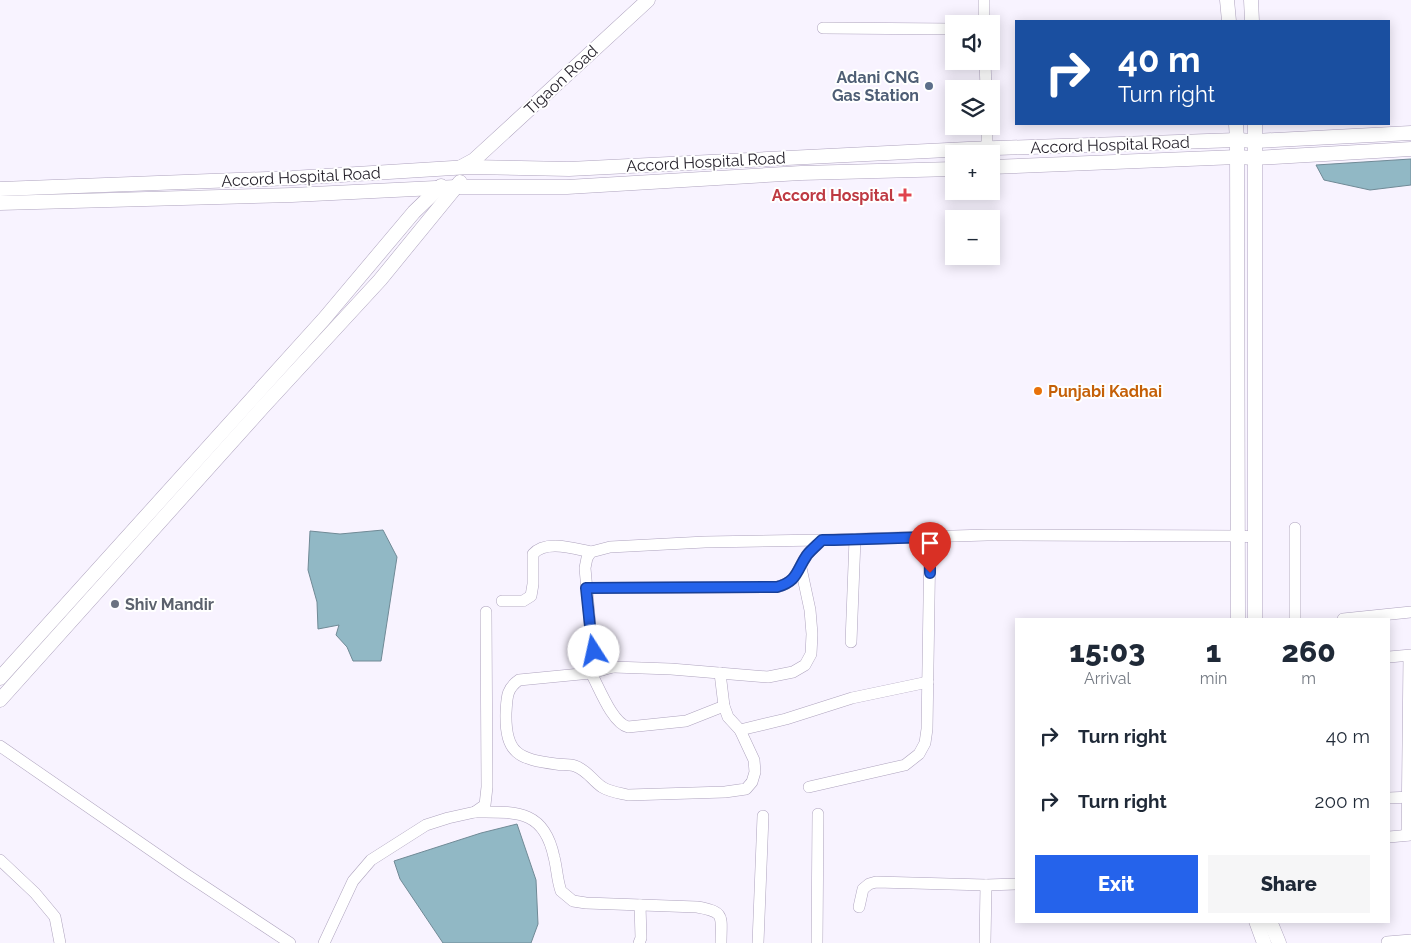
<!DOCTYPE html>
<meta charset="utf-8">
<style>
:root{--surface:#fff;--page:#f6f6f7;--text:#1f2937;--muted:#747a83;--accent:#2563eb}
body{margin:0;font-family:Raleway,sans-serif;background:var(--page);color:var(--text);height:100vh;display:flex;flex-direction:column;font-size:19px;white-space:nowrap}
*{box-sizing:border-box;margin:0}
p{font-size:16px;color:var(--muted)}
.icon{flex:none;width:28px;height:28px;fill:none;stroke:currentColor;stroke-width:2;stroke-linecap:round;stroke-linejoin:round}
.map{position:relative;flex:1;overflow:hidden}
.details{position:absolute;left:1015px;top:618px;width:375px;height:305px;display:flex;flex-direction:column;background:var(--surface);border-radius:0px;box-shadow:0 2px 12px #0003}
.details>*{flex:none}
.top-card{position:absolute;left:1015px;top:20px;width:375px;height:105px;border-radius:0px;box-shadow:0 2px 12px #0003;background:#1a4fa0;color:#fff;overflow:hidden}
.controls{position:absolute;left:945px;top:15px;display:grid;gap:10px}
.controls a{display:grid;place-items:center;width:55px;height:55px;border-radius:0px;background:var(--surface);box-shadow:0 2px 12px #0003;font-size:25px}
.pin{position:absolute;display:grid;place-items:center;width:42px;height:42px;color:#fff;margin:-51px -21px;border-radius:50% 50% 50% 0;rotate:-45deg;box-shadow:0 0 5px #0007}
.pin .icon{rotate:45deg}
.me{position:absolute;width:55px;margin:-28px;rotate:350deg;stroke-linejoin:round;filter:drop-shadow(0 0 4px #0008)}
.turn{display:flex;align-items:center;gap:18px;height:105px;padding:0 20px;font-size:22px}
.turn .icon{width:65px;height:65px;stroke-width:2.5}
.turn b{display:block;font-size:35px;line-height:42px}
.eta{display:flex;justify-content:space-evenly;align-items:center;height:85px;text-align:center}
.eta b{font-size:30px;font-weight:800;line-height:35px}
.action{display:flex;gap:10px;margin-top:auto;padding:10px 20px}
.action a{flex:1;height:58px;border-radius:0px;background:var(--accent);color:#fff;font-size:20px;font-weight:800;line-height:58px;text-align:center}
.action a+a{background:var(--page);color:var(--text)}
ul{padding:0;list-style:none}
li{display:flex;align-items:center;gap:15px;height:65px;padding:0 20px}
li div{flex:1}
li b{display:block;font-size:19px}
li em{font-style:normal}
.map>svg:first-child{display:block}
.water{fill:#91b8c5;stroke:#708a96}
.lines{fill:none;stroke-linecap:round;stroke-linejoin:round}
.minor-casing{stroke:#aea3be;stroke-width:12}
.tertiary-casing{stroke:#aea3be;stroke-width:15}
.minor{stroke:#fff;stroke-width:11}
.tertiary{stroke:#fff;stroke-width:14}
.route-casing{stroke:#184099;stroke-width:12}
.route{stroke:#2563eb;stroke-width:9}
.service-dot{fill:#5c6f8a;stroke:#fff;stroke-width:2}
.health-dot{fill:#e0444e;stroke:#fff;stroke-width:2}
.food-dot{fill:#e8710a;stroke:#fff;stroke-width:2}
.worship-dot{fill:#6b7280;stroke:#fff;stroke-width:2}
.labels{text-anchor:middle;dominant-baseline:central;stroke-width:4;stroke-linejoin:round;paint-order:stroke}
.service-label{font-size:16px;font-weight:bold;fill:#4e5e75;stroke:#fff;text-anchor:end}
.street-label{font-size:16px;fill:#221e28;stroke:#fff}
.health-label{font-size:16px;font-weight:bold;fill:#be3a42;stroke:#fff;text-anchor:end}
.food-label{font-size:16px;font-weight:bold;fill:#c56008;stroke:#fff;text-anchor:start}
.worship-label{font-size:16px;font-weight:bold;fill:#5b616d;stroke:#fff;text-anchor:start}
</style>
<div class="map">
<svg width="1411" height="943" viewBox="0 0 1411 943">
<rect width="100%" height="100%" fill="#f8f3ff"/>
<g class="water">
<path d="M1411,159V185L1370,190L1324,180L1316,165Z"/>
<path d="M383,530L397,557L381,661H353L347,647L336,635L339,625L318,629L317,602L308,570L310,531L340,534Z"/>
<path d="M517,824L536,880L538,924L531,943H443L400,879L394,861L481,833Z"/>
</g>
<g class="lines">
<defs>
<g id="minor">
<path d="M984,0V24"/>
<path d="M823,28L954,29"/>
<path d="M985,61L986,89"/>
<path d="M987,126V149"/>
<path d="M1295,528V619"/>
<path d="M801,568L810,610L812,634L811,654L805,665L793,672L768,677L671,669L613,667L602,661L594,651L591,635L585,568L587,558L591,552L610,547L705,542L822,540"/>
<path d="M587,588L777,587C798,581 796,571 807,555C811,550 817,545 822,540L987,535L1237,536L1256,537"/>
<path d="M502,601H523L531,596L533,584V554C546,539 575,549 591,552"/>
<path d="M1343,619L1411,612"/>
<path d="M851,642L855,539"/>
<path d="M1389,657L1411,655"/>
<path d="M613,667L591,673L519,680C506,689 507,698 506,713C505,754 519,759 556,764C562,765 569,764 575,766C587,770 592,780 602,787C610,792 619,793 628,795L725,792L746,789L752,782L755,772L754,760L740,730L728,717L724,706L720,673"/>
<path d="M591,673C599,687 612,723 628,727L686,721L724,706"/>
<path d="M740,730L786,719L852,698L928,682"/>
<path d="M0,746L184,873L290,943"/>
<path d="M809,787L905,765L919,754L925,743L927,729L930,537"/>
<path d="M1389,798L1411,797"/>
<path d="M475,812C516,812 544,809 554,857C557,868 557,880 561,891L573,901L586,903L697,907C726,912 721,916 721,943"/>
<path d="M1407,835L1409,656"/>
<path d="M1389,837L1411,835"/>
<path d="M0,860L35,893L55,917L60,943"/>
<path d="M859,907L863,889L869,884L876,882L986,885L1016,884"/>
<path d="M1387,942L1411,940"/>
<path d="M324,943L353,881L371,860L426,825L448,818L475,812L485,805L487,787L486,612"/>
<path d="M639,943L641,938L640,905"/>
<path d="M758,943L763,816"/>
<path d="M817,943L818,814"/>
<path d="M985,943L986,885"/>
</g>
<g id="tertiary">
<path d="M1227,0L1229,21"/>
<path d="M1251,0L1252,21"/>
<path d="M1236,124L1237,140L1238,619"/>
<path d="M461,167L474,160L648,0"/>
<path d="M991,167L1237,157L1255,158L1411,149"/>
<path d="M0,189L292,178L469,167L569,169L968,149L1237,140L1255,141L1411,133"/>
<path d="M0,203L292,195L456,187H567L801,173L954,169"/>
<path d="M1255,619V124"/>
<path d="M0,678L324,319L414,212L441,186"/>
<path d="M0,700L262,408L380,280L460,182"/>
<path d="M1256,921L1264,943"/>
<path d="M1270,921L1279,943"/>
</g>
</defs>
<use href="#minor" class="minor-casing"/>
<use href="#tertiary" class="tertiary-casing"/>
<use href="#minor" class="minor"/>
<use href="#tertiary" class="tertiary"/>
</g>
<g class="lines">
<defs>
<path id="route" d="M594,651L591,636L586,588L777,587C798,581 796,571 807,555C811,550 817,545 822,540H834L930,537V573"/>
</defs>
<use href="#route" class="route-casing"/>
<use href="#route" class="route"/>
</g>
<circle class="service-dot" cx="929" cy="86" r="5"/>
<path class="health-dot" d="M902.5 187.5h5v5h5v5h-5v5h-5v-5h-5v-5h5z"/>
<circle class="food-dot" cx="1038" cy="391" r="5"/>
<circle class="worship-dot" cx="115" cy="604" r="5"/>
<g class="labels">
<g class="service-label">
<text x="919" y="77">Adani CNG<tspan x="919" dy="18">Gas Station</tspan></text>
</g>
<g class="street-label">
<text transform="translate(561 80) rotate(-43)">Tigaon Road</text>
<text transform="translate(1110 145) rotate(-2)">Accord Hospital Road</text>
<text transform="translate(706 162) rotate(-3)">Accord Hospital Road</text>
<text transform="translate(301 177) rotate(-3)">Accord Hospital Road</text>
</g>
<g class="health-label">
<text x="894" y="195">Accord Hospital</text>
</g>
<g class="food-label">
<text x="1048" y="391">Punjabi Kadhai</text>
</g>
<g class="worship-label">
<text x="125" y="604">Shiv Mandir</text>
</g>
</g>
</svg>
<div class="controls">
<a><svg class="icon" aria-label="sound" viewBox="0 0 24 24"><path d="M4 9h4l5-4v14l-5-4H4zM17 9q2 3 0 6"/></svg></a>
<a><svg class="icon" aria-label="layers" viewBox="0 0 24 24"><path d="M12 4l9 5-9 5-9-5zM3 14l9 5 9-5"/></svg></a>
<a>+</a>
<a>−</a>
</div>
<div class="pin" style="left:930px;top:573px;background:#d93025"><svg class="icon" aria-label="arrive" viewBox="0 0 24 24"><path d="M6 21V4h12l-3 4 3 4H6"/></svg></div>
<svg class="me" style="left:594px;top:651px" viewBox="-20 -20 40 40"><circle r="19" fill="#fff"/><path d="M0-13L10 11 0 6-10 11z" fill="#2563eb"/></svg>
<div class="top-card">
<div class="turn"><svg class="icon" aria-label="right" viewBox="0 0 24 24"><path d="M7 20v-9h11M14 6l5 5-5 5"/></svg><div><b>40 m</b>Turn right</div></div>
</div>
<section class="details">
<div class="eta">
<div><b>15:03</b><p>Arrival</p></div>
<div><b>1</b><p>min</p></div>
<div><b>260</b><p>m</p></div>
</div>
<ul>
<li><svg class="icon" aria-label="right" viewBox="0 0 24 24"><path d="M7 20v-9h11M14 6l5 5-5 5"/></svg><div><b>Turn right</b></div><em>40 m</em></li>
<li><svg class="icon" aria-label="right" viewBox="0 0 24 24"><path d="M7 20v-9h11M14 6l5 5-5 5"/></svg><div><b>Turn right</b></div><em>200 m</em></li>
</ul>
<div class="action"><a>Exit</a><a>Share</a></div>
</section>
</div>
